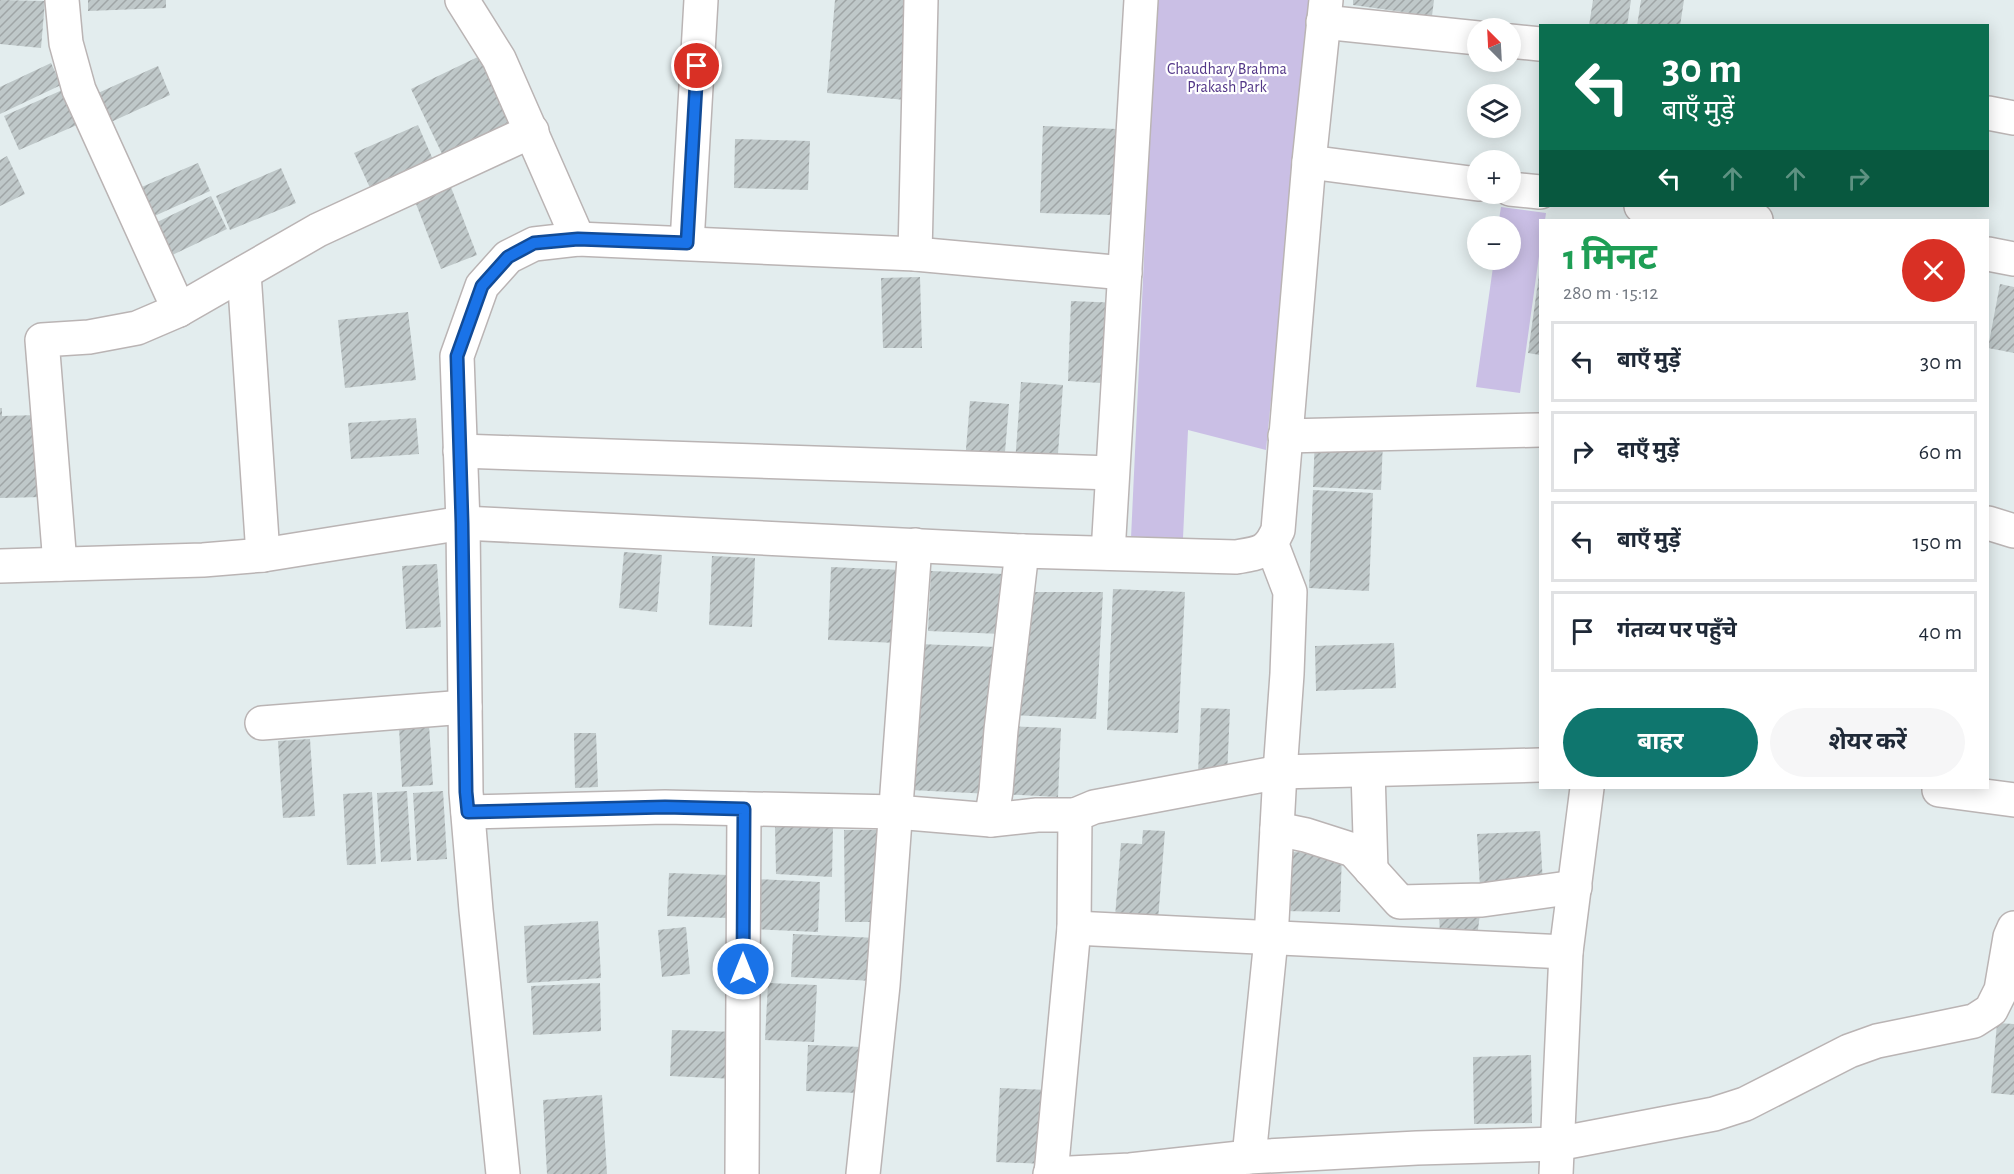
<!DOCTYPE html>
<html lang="hi">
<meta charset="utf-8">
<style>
:root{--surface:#fff;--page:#f6f6f7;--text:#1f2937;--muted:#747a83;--line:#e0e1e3;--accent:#0f766e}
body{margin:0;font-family:"Alegreya Sans","Noto Sans Devanagari",sans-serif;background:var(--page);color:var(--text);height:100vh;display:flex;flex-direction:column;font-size:22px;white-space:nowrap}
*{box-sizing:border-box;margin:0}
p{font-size:20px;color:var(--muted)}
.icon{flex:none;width:33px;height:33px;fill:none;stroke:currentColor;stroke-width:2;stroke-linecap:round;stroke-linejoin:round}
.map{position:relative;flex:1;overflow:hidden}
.drawer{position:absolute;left:1539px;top:219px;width:450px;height:570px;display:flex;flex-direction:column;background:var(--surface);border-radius:0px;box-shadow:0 3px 15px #0003}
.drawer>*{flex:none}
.guide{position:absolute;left:1539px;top:24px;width:450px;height:183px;border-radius:0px;box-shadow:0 3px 15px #0003;background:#0b6e4f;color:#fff;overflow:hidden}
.needle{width:39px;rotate:336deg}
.buttons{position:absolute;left:1467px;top:18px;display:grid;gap:12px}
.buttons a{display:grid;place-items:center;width:54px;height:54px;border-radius:50%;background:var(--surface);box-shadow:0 3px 15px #0003;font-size:30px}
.pin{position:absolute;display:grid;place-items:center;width:51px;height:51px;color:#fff;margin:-26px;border:3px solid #fff;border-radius:50%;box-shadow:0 2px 6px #0007}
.me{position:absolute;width:66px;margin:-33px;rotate:0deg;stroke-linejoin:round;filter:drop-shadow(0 0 4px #0008)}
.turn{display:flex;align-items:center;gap:21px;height:126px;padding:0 24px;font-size:27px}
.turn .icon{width:78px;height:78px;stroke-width:2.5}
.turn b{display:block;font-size:42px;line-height:51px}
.lanes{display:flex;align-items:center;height:57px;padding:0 24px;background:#0003;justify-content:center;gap:30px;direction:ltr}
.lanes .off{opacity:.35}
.round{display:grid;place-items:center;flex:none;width:63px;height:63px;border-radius:32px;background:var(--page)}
.head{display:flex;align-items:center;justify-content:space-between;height:102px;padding:0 24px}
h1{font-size:36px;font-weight:700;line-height:45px;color:#1e9e55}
.action{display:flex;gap:12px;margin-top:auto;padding:12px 24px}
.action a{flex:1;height:69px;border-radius:36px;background:var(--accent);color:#fff;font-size:24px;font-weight:700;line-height:69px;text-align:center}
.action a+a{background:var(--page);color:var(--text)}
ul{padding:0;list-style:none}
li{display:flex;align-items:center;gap:18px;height:81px;margin:0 12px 9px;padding:0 12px;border:3px solid var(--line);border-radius:0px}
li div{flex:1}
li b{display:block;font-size:22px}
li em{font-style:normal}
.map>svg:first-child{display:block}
.park{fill:#cabfe5}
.building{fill:url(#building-hatch)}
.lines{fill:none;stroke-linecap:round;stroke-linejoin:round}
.minor-casing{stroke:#bab4b4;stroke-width:36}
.minor{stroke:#fff;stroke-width:33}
.route-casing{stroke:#114b97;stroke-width:15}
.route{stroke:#1a73e8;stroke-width:10}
.labels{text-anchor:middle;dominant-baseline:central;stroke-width:4.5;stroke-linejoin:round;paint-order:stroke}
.park-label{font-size:16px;fill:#523687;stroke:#fff}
</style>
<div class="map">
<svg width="2014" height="1174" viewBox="0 0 2014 1174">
<defs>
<pattern id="building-hatch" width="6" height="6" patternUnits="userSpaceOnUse" patternTransform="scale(1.5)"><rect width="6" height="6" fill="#bfc8c9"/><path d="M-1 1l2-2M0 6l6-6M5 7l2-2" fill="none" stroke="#9fa5a6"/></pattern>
</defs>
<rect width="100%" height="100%" fill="#e3edee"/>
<g class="park">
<path d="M1156,0H1311L1266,450L1188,430L1183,538H1131Z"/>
<path d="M1501,207L1546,213L1545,220H1540V249L1520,393L1476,387L1494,260H1510V226H1498Z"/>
</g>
<g class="building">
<path d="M0,0L45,1L41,48L0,44Z"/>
<path d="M88,0H166V8L88,11Z"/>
<path d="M835,0H915L906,100L827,93Z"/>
<path d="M1353,0H1434L1432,16L1353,5Z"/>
<path d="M1593,0H1631L1627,26H1589Z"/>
<path d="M1641,0H1684L1680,26H1637Z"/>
<path d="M484,54L516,123L444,158L411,89Z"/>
<path d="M51,63L61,85L0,114V87Z"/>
<path d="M158,66L170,95L111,122L98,93Z"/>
<path d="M69,87L84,122L19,150L4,116Z"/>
<path d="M418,125L434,162L371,190L354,153Z"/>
<path d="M1043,126L1117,129L1113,215L1040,213Z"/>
<path d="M735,139L810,141L808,190L734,188Z"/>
<path d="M7,156L25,194L0,206V160Z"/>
<path d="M198,163L210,191L150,218L137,189Z"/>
<path d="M281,168L296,203L230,230L216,196Z"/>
<path d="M449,182L477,255L441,269L413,196Z"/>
<path d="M211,196L227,229L166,258L151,225Z"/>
<path d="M1539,275L1540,276V355L1528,353Z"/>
<path d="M920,277L922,348H883L881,278Z"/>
<path d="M2000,284L2014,287V353L1988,348Z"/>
<path d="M1071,301L1121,303L1118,384L1068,381Z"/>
<path d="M408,312L416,380L345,388L338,320Z"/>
<path d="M1021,382L1063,385L1057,467L1015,463Z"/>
<path d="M970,401L1009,404L1004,464L965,461Z"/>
<path d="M0,408H2V416L39,415L42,497L0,498Z"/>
<path d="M416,418L419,454L351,459L348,423Z"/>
<path d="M1315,437L1383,440L1381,490L1313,487Z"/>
<path d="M1313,490L1373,493L1369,591L1309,588Z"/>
<path d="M624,552L662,555L657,612L619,608Z"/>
<path d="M712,556L755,558L752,627L709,625Z"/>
<path d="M437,564L441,627L406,629L402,566Z"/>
<path d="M831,567L900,570L897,643L828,640Z"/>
<path d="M931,571L1005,574L1002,634L928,631Z"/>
<path d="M1113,589L1185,592L1178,733L1107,730Z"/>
<path d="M1025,592H1103L1096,719L1011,715Z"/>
<path d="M1394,643L1396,688L1316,691L1315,646Z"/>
<path d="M918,644L997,647L991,794L911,790Z"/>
<path d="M1201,708L1230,709L1227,775L1198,773Z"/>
<path d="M429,725L433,785L402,787L399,727Z"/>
<path d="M1004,726L1061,728L1058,797L1000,794Z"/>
<path d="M574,733H596L598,787L575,788Z"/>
<path d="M310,739L315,816L283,818L278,741Z"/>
<path d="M407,791L411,860L381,862L377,793Z"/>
<path d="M443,791L447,859L417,861L413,793Z"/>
<path d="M372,792L376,864L347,865L343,794Z"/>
<path d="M775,826H833L832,877L776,874Z"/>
<path d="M844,830H879L880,922H845Z"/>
<path d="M1143,830L1165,831L1158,920L1115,917L1121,843L1142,844Z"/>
<path d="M1540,831L1543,885L1480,888L1477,834Z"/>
<path d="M1284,852L1342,853L1340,912L1282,911Z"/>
<path d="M669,873L729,875L727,918L667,916Z"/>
<path d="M756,879L820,882L818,932L754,929Z"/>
<path d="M1439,909L1480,914L1477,937L1440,939Z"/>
<path d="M598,921L601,978L527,983L524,926Z"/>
<path d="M686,927L690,974L662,977L658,930Z"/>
<path d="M793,934L876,938L874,981L791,977Z"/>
<path d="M600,983L601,1031L533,1035L531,986Z"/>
<path d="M768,983L817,985L814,1042L765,1040Z"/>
<path d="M1997,1023L2014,1024V1095L1991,1093Z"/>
<path d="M672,1030L737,1032L735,1079L670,1076Z"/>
<path d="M808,1045L862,1047L859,1093L806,1091Z"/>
<path d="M1531,1055L1532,1123L1474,1124L1473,1057Z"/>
<path d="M1000,1088L1050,1090L1046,1164L996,1162Z"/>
<path d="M602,1095L607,1174H547L543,1100Z"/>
</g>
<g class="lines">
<defs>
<g id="minor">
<path d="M62,0L66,43L79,90L179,310"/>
<path d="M462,0L499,59L578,239"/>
<path d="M1323,22L1478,38"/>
<path d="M1510,41L1540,44"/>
<path d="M1988,113L2014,118"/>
<path d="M1309,162L1478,184"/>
<path d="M1510,189L1540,192"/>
<path d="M1641,206L1756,220"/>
<path d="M687,243L701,0"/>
<path d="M915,254L921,0"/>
<path d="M1988,254L2014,259"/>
<path d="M244,273L263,555"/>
<path d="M1285,436L1540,430"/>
<path d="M460,451L1112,473"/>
<path d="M1988,523L2014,531"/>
<path d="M1272,545L1290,592L1287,674L1280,772L1540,765"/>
<path d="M1108,553L1141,0"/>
<path d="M60,564L42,340L89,337L137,328L179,310L318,230L532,131"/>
<path d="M0,566L203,560L263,555L463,523L1022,551L1236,557C1260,553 1268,553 1278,530L1309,162L1326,0"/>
<path d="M262,723L465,707"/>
<path d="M1368,771L1371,870"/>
<path d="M1939,790L2014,800"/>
<path d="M468,812L665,807L896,812L991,820L1037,815H1075"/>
<path d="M991,820L996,791L1001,730L1022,551"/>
<path d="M1277,829L1306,835L1353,850L1400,902L1482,900L1575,887"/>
<path d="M1074,928L1566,952"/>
<path d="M503,1174L476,910L466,792L463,523L457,356L482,286L508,257L534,244L578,239L915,254L1125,273"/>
<path d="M742,1174L744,809"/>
<path d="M863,1174L883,985L915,545"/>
<path d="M1050,1174L1130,1170L1249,1157L1417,1148L1557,1144L1714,1114L1745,1104L1849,1051L1877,1041L1974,1021L1991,1010L2001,990L2010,937L2014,928"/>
<path d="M1051,1174L1074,928L1075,815L1094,807L1280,772L1271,939L1249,1157"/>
<path d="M1556,1174L1566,952L1587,788"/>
</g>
</defs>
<use href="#minor" class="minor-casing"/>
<use href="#minor" class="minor"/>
</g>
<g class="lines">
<defs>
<path id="route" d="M697,66L687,243L578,239L534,243L508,257L482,286L457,356L462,523L466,792L468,812L665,807L744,809L743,969"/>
</defs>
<use href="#route" class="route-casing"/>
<use href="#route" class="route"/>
</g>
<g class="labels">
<g class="park-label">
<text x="1227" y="69">Chaudhary Brahma<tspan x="1227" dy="18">Prakash Park</tspan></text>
</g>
</g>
</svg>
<div class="buttons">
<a><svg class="needle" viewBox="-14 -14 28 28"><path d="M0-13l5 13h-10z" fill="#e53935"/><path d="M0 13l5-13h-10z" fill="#747a83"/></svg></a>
<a><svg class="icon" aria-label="layers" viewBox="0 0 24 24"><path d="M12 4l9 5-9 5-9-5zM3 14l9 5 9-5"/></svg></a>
<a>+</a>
<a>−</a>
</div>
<div class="pin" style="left:697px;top:66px;background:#d93025"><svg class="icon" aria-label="arrive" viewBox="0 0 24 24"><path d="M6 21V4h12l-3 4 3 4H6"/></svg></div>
<svg class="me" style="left:743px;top:969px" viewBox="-20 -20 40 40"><circle r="17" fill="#1a73e8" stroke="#fff" stroke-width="3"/><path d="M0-11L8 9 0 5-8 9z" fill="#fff"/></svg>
<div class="guide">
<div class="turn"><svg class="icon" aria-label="left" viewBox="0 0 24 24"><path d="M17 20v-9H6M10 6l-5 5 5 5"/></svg><div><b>30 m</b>बाएँ मुड़ें</div></div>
<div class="lanes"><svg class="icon" aria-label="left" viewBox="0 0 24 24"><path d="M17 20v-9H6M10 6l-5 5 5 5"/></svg><svg class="icon off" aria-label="ahead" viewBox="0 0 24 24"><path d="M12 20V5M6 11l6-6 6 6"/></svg><svg class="icon off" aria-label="ahead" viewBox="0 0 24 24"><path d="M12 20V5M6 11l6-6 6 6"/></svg><svg class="icon off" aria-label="right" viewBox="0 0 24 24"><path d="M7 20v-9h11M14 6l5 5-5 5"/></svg></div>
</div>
<section class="drawer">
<div class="head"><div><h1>1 मिनट</h1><p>280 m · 15:12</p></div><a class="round" style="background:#d93025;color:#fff"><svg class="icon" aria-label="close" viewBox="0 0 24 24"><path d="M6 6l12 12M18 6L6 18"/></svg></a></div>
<ul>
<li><svg class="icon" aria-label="left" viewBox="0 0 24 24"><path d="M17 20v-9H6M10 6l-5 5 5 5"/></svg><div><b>बाएँ मुड़ें</b></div><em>30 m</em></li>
<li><svg class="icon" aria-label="right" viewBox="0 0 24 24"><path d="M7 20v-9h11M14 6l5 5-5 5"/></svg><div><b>दाएँ मुड़ें</b></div><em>60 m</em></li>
<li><svg class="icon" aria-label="left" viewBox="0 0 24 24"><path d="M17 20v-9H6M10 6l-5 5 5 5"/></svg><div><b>बाएँ मुड़ें</b></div><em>150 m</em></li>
<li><svg class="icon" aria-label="arrive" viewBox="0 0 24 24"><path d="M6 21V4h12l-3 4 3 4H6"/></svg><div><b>गंतव्य पर पहुँचे</b></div><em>40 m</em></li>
</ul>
<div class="action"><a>बाहर</a><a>शेयर करें</a></div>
</section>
</div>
